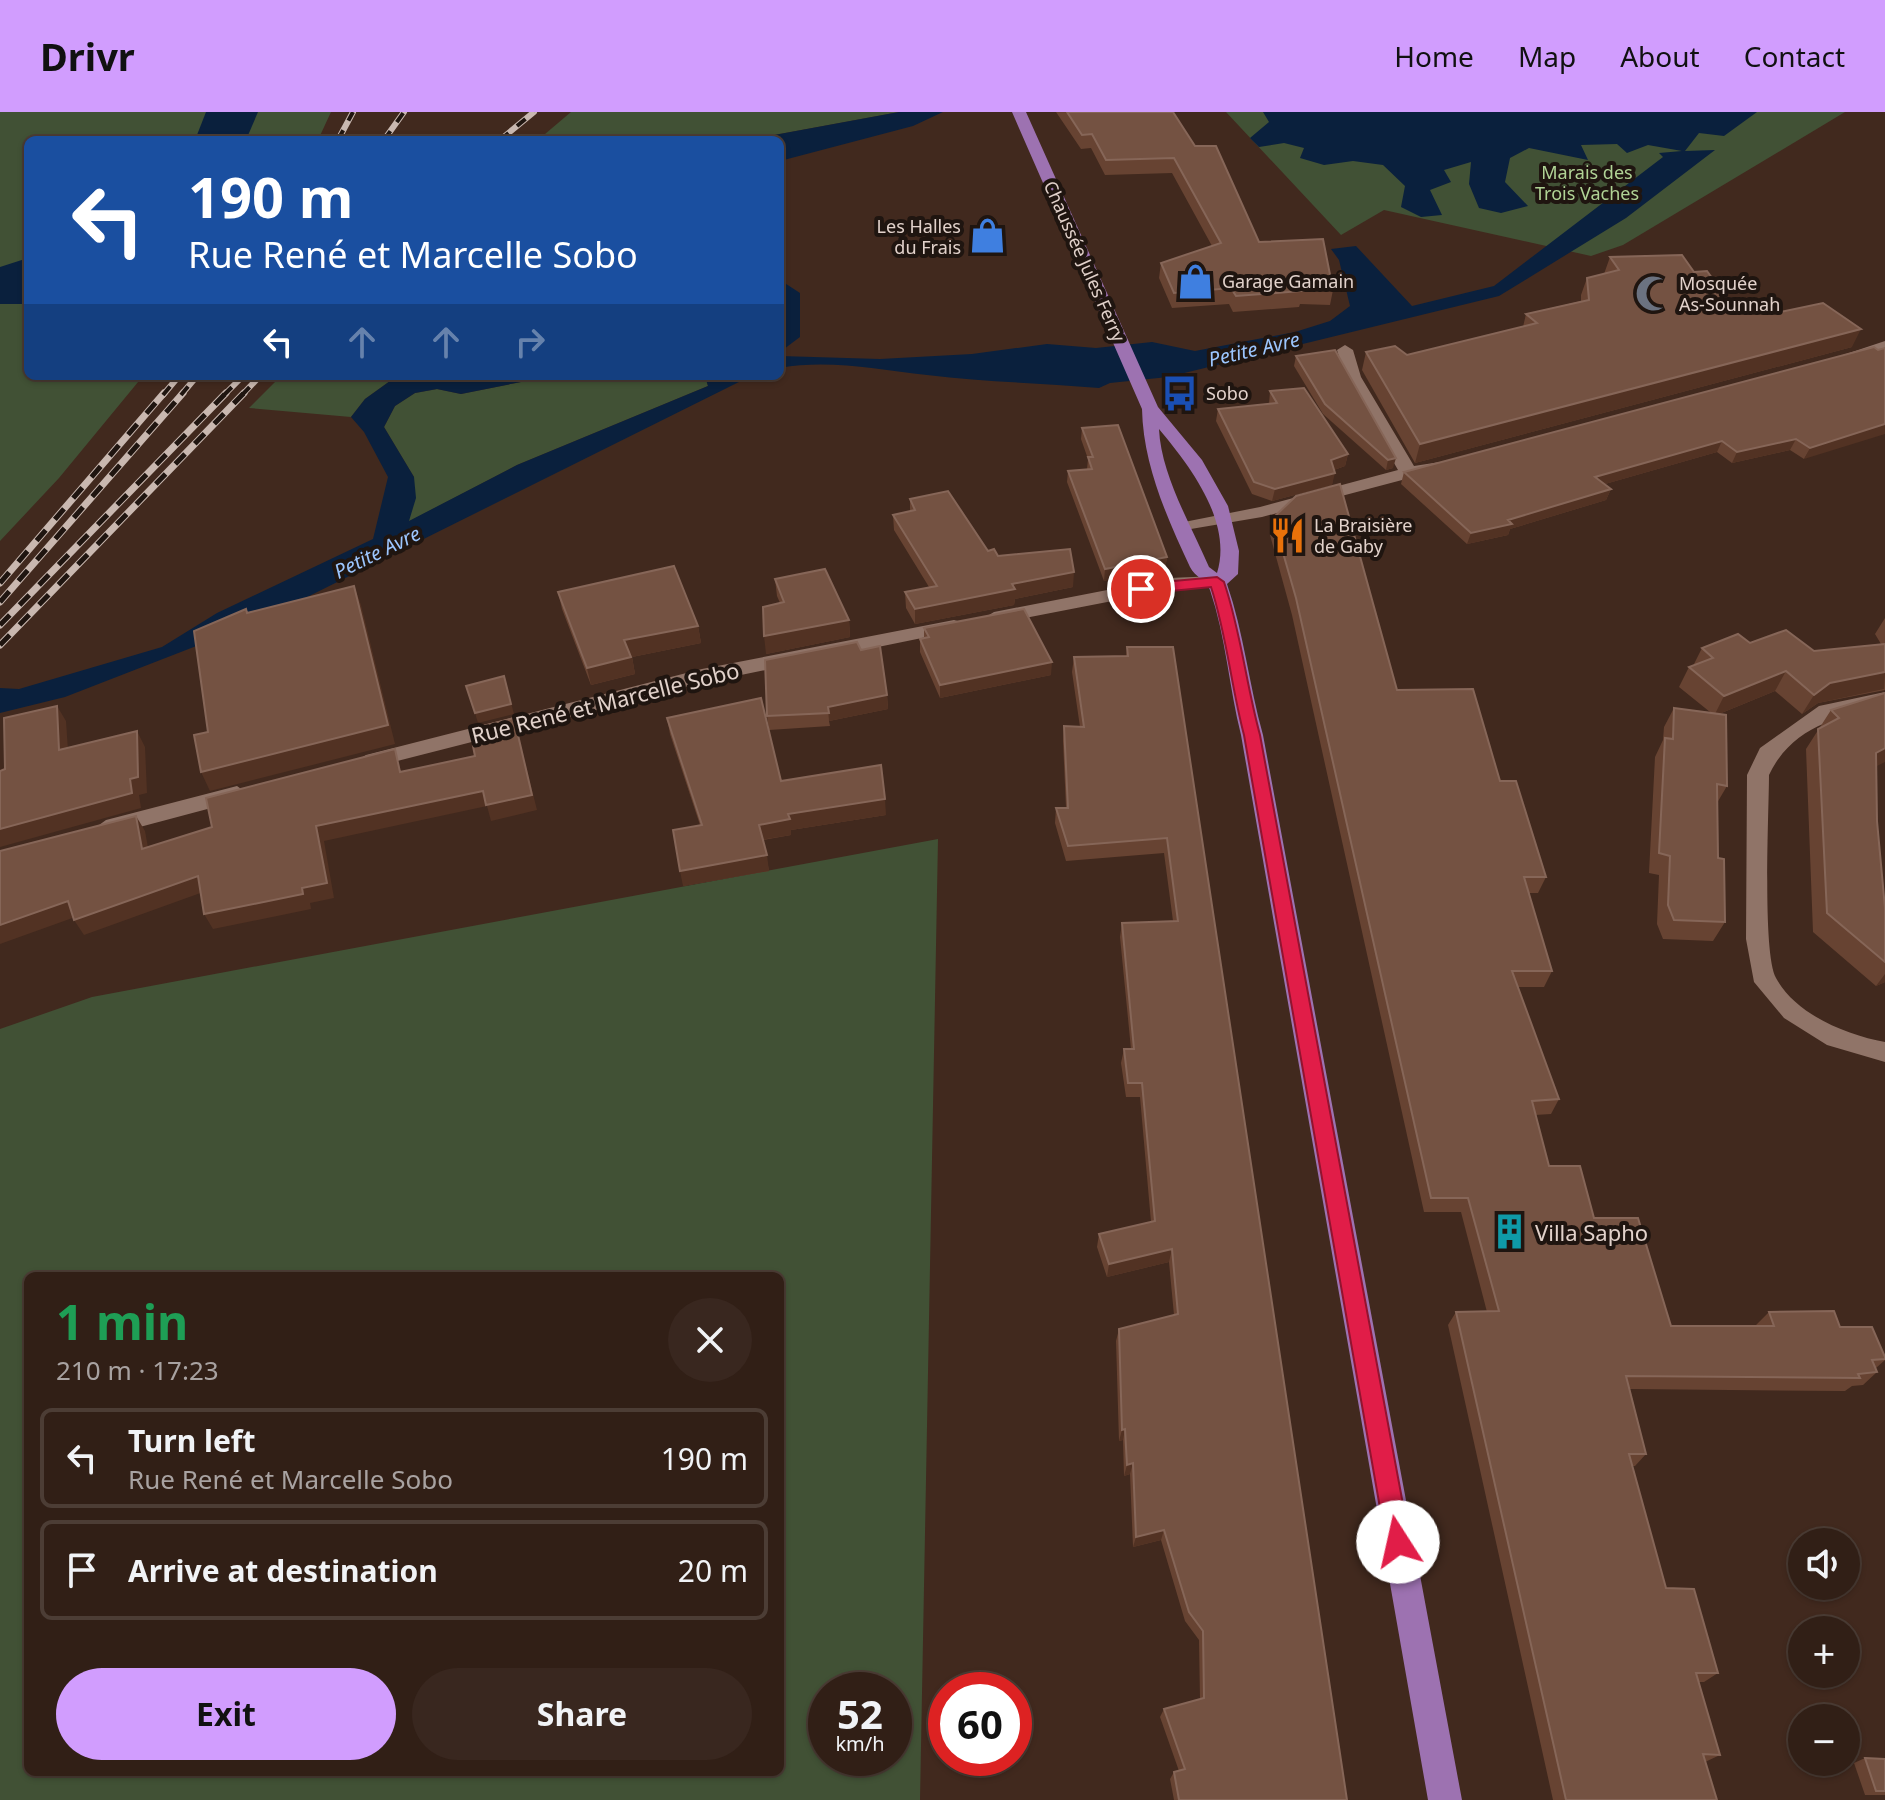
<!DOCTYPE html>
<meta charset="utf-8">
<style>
:root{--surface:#311f16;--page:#39271f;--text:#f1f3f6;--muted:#a8a2a1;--line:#4c3d35;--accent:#d19dfe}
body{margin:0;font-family:"Noto Sans",sans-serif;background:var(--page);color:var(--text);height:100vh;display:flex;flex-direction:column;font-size:30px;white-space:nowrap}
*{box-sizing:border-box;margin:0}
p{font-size:26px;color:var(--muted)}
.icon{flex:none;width:44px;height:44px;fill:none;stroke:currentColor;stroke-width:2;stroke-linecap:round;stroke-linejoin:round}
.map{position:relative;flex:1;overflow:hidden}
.panel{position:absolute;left:24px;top:1160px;width:760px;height:504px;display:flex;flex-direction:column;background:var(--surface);border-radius:12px;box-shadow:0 2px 6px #0004,0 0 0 2px var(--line)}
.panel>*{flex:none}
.guide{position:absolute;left:24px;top:24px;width:760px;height:244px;border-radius:12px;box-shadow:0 2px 6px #0004,0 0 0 2px var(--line);background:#1a4fa0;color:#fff;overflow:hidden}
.fabs{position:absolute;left:1788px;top:1416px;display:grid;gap:16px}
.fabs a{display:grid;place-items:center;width:72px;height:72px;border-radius:50%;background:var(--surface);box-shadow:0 2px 6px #0004,0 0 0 2px var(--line);font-size:40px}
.speed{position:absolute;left:808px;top:1560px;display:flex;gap:16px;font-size:40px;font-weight:700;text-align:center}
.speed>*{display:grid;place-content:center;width:104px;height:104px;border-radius:50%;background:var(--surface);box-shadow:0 2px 6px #0004,0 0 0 2px var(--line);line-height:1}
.speed small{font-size:20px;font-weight:400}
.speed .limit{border:12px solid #d22;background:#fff;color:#111}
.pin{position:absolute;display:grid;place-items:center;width:68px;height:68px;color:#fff;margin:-34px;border:4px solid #fff;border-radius:50%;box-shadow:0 2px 8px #0007}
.me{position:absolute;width:88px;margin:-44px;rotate:350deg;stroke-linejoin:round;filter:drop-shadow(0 0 6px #0008)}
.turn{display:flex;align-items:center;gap:28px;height:168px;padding:0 32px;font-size:36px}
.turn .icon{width:104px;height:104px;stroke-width:2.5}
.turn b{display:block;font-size:56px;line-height:68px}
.lanes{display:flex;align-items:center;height:76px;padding:0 32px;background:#0003;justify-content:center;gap:40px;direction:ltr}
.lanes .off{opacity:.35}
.round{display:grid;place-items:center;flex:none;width:84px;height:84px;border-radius:42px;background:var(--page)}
.summary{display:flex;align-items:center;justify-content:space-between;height:136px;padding:0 32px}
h1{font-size:48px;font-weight:700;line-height:60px;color:#1e9e55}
.action{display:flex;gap:16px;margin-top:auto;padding:16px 32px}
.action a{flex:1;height:92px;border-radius:48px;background:var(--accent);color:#111;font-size:32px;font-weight:700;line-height:92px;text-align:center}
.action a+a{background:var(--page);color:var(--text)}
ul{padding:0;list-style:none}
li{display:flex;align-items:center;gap:24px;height:100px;margin:0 16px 12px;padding:0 16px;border:4px solid var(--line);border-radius:12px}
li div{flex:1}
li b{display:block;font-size:30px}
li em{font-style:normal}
header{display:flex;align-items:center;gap:48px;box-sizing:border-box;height:112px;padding:0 40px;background:var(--accent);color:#111}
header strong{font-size:38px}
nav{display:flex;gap:44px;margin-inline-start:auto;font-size:28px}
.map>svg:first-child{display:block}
.green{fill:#415135;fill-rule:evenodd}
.water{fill:#0a203d}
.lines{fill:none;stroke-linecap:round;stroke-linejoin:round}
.minor{fill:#907468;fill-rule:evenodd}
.major{fill:#9d72b1;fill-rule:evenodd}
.rail-far1-casing{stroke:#c9b8b0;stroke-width:6}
.rail-casing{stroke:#c9b8b0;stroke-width:7}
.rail-far1{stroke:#1f1510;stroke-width:4;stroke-dasharray:11;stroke-linecap:butt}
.rail{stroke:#1f1510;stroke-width:5;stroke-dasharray:14;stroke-linecap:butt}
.wall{fill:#674332}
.shaded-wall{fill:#523223}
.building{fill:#745242;stroke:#866658;stroke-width:2}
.route{fill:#e11d48;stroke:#92132f;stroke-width:2}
.labels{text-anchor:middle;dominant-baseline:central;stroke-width:8;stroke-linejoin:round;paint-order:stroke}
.far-park-label{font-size:18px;fill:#b0d395;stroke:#1f1510}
.far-poi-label{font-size:18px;fill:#e2d2cb;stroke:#1f1510;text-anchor:start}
.far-street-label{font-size:18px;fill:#e2d2cb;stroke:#1f1510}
.far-water-label{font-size:20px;font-style:italic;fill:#9cc6fe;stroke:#1f1510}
.street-label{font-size:22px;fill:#e2d2cb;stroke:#1f1510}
.poi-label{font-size:22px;fill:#e2d2cb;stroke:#1f1510;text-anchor:start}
</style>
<header>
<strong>Drivr</strong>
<nav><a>Home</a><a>Map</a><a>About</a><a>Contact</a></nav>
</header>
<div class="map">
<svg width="1885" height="1688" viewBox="0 0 1885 1688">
<rect width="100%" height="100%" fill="#41291e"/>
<g class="green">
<path d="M0,0H331L318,28H28V264H143L59,366L0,429Z"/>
<path d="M571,0H899L747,28H538Z"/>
<path d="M1226,0H1845L1623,133L1591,144L1384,98L1341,123Z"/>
<path d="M281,264H397L365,287L351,305L249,296Z"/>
<path d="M528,264H705L708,274L517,353L408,410L414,365L384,315L395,294L415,281L437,277L461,282L526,269Z"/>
<path d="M938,727L920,1688H0V917L92,885ZM28,1164H780V1660H28ZM826,1578H894V1646H826Z"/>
</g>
<g class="water">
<path d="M206,0H258L246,28H195Z"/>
<path d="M899,0H943L913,14L780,49V28H747Z"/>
<path d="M1263,0H1757L1724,24L1699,21L1685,39L1715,38L1626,106L1499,184L1168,265L1110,271L1099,276C1041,271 984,270 927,263C878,258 829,247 780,256V244L880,247L972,242L1047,232L1096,236L1152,230L1195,239L1295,220L1330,209L1350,194L1339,148L1331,137L1356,134L1412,194L1494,174L1663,45L1659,41L1682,39L1648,33L1627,41L1617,32L1581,33L1588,48L1529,36L1510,46L1505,70L1528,94L1501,101L1479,96L1469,72L1471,50L1444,58L1451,70L1430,78L1442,103L1421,105L1401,95L1405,74L1383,53L1353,49L1324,53L1300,46L1304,36L1284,31L1259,35L1250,26L1269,10Z"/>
<path d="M28,146V192H0V155Z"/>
<path d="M780,168L800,181V225L780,240Z"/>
<path d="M397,264H528L526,269L461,282L437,277L415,281L395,294L384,315L414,365L416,386L409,409L517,353L708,274L705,264H751L253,512L65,585L0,601V576L19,577L162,535L217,501L373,427L388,365L364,320L351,305L365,287Z"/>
</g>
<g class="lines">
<g class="minor">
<path d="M1885,229V239L1845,250L1837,245Z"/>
<path d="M1345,233L1353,238L1361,265L1414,354L1440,350V358L1262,405L1179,419V411L1260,395L1398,358L1345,265L1337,238Z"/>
<path d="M1217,464L1224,466L1227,470L1224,474L1169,478L994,512L984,506L994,500L1169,466Z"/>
<path d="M954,508L961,510L964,514L961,518L702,571L366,657L355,650L366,643L702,557Z"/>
<path d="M1885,580V594C1837,604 1791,616 1769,663C1769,700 1762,840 1776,866C1796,903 1847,923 1885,930V950L1827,933L1784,906L1754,870L1746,827L1747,663L1760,636L1819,594Z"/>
<path d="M237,674L248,682L245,687L106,724L95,716L106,708Z"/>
</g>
<path class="major" d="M1012,0H1026L1158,295L1202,348L1228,394L1239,439L1238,462L1227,472C1244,521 1249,573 1263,623L1462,1688H1428L1241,623C1229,575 1226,525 1210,478C1206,468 1195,465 1190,455C1167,406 1143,352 1142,297ZM1159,317C1190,354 1233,410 1217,461L1209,455C1191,413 1161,363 1159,317Z"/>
<defs>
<g id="rail-far1">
<path d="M338,28L353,0"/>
<path d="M384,28L404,0"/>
<path d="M500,28L534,0"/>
<path d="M163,283L179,264"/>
<path d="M181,283L197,264"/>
<path d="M224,283L243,264"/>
<path d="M242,283L260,264"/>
</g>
<g id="rail">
<path d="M0,471L164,281"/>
<path d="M0,490L183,281"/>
<path d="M0,513L226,281"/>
<path d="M0,533L244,281"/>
</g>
</defs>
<use href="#rail-far1" class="rail-far1-casing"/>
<use href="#rail" class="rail-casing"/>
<use href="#rail-far1" class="rail-far1"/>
<use href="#rail" class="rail"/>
</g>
<g class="wall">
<path d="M1056,0H1173L1259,130L1333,178L1330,193L1300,192L1299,195L1233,200L1229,192L1172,196L1159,166L1161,151L1212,134L1172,61L1105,63L1091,36L1081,37Z"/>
<path d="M1610,145L1694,160L1738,202H1771L1852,235L1415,351L1362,258L1366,240L1407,243L1523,215L1526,202L1581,189V183L1587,166L1604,162Z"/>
<path d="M1874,235L1804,347L1790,338L1732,351L1717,340L1605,372L1611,377L1606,388L1510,417L1508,423L1467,432L1401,372L1404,360Z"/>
<path d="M1335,238L1393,356L1386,358L1323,302L1294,254L1296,244Z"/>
<path d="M1270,279L1348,342L1345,354L1334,358L1332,373L1272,389L1252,382L1216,309L1218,297L1269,292Z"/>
<path d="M1082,316L1167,445L1165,457L1104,469L1067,370L1068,359L1087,357L1088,347L1081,327Z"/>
<path d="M910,387L988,439L1073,475L1015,487L1014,493L915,512L906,496L905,480L929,475L894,418L893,403L910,399Z"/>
<path d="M1273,406L1397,578L1500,669L1546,765L1538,781H1529L1552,859L1544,875H1517L1559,987L1551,1002L1535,1003L1549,1054L1594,1106L1671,1214H1756V1213L1769,1200L1840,1215L1885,1245V1248L1876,1256L1877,1260L1863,1273L1852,1274L1845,1279L1630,1277L1646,1342L1635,1354H1632L1666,1476L1718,1561L1704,1570H1699L1720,1643L1705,1650L1717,1688H1553L1448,1213L1456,1200H1487L1461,1100H1424L1292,503L1270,423Z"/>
<path d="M775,467L849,508L850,525L766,542L780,491L777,484Z"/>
<path d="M558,480L698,514L701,531L632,545L635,562L591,573L562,497Z"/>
<path d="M1885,506V578L1818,591L1802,602L1775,579L1719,602L1727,674L1717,691L1718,746L1725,810L1713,829L1663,827L1657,812L1659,763L1649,761L1655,645L1663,628L1664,615L1674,596L1710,600L1679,575L1689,555L1693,554L1702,536L1750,531L1814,539L1881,532L1875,522Z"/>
<path d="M924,516L1051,563L940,586L920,540V527L924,526Z"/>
<path d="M1127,535H1173L1347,1688H1174L1170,1667L1174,1660L1179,1659L1160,1605L1164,1597L1200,1587L1199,1528L1185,1509L1161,1428L1133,1435L1130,1362L1124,1364L1123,1328L1119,1329L1116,1229L1119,1217L1174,1203L1169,1150L1107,1165L1097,1135L1099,1122L1151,1110L1140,985H1126L1121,951L1124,937H1131L1120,825L1122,811L1173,809L1164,741L1066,749L1055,711L1056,696H1066L1063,629L1064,614L1080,615L1072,560L1074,545L1126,544Z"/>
<path d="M861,538L887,583L888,597L829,609L830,614L769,618L767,604Z"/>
<path d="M1885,581L1876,654L1877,709L1885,796V870L1876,874L1813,820L1806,637L1831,598Z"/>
<path d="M667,606L781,669L886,703L791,718V723L763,728L769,759L683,774L700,713L670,622Z"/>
<path d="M1865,1646L1885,1647V1683H1865L1854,1651Z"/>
</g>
<g class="shaded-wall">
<path d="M1861,217L1852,235L1415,351L1420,332Z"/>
<path d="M1885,312V322L1804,347L1810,336Z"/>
<path d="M1796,327L1790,338L1732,351L1737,340Z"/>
<path d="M1722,329L1717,340L1591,376L1595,365Z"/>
<path d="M1348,342L1345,354L1328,360L1331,348Z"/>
<path d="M1396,346L1393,356L1386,358L1388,348Z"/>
<path d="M1335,361L1332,373L1272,389L1275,377Z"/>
<path d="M1611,377L1606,388L1510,417L1508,423L1467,432L1471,421L1508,408Z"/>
<path d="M1167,445L1165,457L1104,469L1105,457Z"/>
<path d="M1074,460L1073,475L1015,487L1014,493L915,512V497L1012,472Z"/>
<path d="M354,474L361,493L395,632L210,679L201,660Z"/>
<path d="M849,508L850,525L766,542L764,524Z"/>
<path d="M698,514L701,531L632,545L635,562L591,573L587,556L624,528Z"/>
<path d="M1052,550L1051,563L940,586V573Z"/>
<path d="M1786,559L1775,579L1714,604L1724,584Z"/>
<path d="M1885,560L1884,577L1818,591L1802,602L1814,583L1830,571Z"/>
<path d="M504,564L514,602L478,611L475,601Z"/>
<path d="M887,583L888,597L829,609L828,595Z"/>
<path d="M57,594L66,609L69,653L59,638Z"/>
<path d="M514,606L537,698L491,709L487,694L324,729L334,786L310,791L311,797L213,817L204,802L302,776L316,714L483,679Z"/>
<path d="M137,619L145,635L147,681L139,683L141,696L0,735V717Z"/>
<path d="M1885,636V650L1863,661L1876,641Z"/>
<path d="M885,687L886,703L791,718V723L761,728L759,713L788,702Z"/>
<path d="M136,704L145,719L151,752L142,737Z"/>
<path d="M767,743L769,759L683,774L680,759Z"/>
<path d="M198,764L206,779L84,823L74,808Z"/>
<path d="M68,789L78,804L0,832V813Z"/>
<path d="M1885,862V870L1876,874Z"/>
<path d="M1172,1137L1169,1150L1107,1165L1109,1152Z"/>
<path d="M1125,1317L1123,1328L1119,1329L1122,1318Z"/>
<path d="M1133,1351L1130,1362L1124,1364L1127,1353Z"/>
<path d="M1164,1418L1161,1428L1133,1435L1136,1425Z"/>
</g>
<g class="building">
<path d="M1067,0H1173L1195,34H1216L1259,130L1323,127L1333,178L1300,176L1302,179L1236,184L1231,176L1174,181L1161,151L1221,131L1174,46L1106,48L1092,22L1082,23Z"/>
<path d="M1682,143L1694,160L1707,159L1738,202L1760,196L1771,202L1823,191L1861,217L1420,332L1366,240L1395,234L1407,243L1537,211L1526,202L1589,188L1587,166L1619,158L1610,145Z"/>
<path d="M1874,235L1878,238L1885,236V312L1810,336L1796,327L1737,340L1722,329L1595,365L1611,377L1508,408L1512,412L1471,421L1404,360Z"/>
<path d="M1335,238L1396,346L1388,348L1325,292L1296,244Z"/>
<path d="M1304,276L1348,342L1331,348L1335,361L1275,377L1254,370L1218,297L1277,291L1270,279Z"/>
<path d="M1118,313L1167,445L1105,457L1068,359L1092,357L1088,345H1093L1082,316Z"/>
<path d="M1340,372L1397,578L1473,577L1500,669H1516L1546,765H1524L1552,859H1512L1559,987L1532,989L1549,1054H1580L1594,1106H1638L1671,1214H1774L1769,1200L1834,1199L1840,1215H1872L1885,1245V1247L1872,1248L1877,1260L1858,1262L1860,1266L1626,1264L1646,1342H1629L1666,1476L1694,1477L1718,1561H1696L1720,1643L1703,1642L1717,1688H1566L1456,1200L1499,1199L1468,1086H1431L1296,486L1273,406L1296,384Z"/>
<path d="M948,379L988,439L994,437L998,444L1070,437L1074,460L1012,472L1015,477L915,497L905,480L937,474L893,403L915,398L910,387Z"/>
<path d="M674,454L698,514L624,528L631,545L587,556L558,480Z"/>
<path d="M825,457L849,508L764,524L763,495L784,490L775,467Z"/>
<path d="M354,474L388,613L201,660L194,623L208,620L194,519L246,497L247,501Z"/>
<path d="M1024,497L1052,550L940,573L920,527L929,525L924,516Z"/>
<path d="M1786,518L1814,539L1885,532V560L1830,571L1814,583L1786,559L1724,584L1689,555L1713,546L1702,536L1738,522L1750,531Z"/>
<path d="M857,530L861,538L880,534L887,583L828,595L829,601L767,604L765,548Z"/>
<path d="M1127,535H1173L1347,1688H1179L1174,1660L1185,1657L1164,1597L1204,1586L1203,1519L1189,1500L1164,1418L1136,1425L1133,1351L1127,1353L1125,1317L1122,1318L1119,1217L1178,1202L1172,1137L1109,1152L1099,1122L1155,1109L1142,971H1128L1124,937H1134L1122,811L1178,809L1167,726L1068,734L1056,696H1068L1064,614L1084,615L1074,545L1128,544Z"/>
<path d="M504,564L511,592L475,601L466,574Z"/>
<path d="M1885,581V636L1876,641L1877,709L1885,796V850L1827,801L1818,617L1839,606L1831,598Z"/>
<path d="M761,586L781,669L881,653L885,687L788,702L790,707L759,713L767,743L680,759L673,718L702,713L667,606Z"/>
<path d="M57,594L59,638L137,619L138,665L130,667L132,681L0,717V659L5,657L4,606Z"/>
<path d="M1674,596L1726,603L1727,674L1717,672L1718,746L1724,747L1725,810L1674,808L1668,793L1670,744L1659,741L1665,626L1673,627Z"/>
<path d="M514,606L532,683L486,693L483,679L316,714L327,771L302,776L303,782L204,802L198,764L74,808L68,789L0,813V739L136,704L142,737L212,715L206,686L395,637L400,660L475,644L473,634L484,632L479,615Z"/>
<path d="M1865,1646L1885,1647V1679H1876Z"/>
</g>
<path class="route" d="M1217,465L1224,470C1241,520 1246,572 1260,623L1410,1430L1407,1438L1398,1442L1390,1438L1386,1430L1244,623C1231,574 1227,524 1211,475L1141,482L1133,477L1141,472Z"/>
<defs>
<symbol id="shop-bare" viewBox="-9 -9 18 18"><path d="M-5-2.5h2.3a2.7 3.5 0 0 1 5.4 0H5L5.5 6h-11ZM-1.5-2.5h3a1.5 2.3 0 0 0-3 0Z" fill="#3f7fe0" stroke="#1f1510" stroke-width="2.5" paint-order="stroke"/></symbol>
<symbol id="mosque-bare" viewBox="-9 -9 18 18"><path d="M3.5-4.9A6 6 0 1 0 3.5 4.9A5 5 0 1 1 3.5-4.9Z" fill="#6b7280" stroke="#1f1510" stroke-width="2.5" paint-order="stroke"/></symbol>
<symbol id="bus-bare" viewBox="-9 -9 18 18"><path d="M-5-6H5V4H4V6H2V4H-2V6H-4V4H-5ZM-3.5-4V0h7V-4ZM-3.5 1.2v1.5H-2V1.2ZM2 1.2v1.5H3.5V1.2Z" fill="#1a4fb4" stroke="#1f1510" stroke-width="2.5" paint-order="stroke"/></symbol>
<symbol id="restaurant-bare" viewBox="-9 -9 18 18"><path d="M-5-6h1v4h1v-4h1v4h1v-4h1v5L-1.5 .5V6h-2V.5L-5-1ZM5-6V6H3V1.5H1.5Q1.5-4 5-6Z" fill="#e8710a" stroke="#1f1510" stroke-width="2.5" paint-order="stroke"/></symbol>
<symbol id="building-bare" viewBox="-9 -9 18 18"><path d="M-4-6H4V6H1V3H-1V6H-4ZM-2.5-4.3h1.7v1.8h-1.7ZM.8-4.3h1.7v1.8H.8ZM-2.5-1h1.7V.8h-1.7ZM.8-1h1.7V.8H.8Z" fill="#0f9aa8" stroke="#1f1510" stroke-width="2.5" paint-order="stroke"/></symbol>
</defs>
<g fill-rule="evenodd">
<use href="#shop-bare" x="962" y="98" width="51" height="51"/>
<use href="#shop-bare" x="1170" y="144" width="51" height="51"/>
<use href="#mosque-bare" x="1628" y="156" width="51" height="51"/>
<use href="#bus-bare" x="1154" y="256" width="51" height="51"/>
<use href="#restaurant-bare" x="1262" y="398" width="51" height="51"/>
<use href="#building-bare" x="1484" y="1094" width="51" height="51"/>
</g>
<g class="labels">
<g class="far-park-label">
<text x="1587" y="60">Marais des<tspan x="1587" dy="21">Trois Vaches</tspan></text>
</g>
<g class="far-poi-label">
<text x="961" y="114" text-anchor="end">Les Halles<tspan x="961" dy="21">du Frais</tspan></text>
<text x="1222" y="169">Garage Gamain</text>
<text x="1679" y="171">Mosquée<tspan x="1679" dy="21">As-Sounnah</tspan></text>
<text x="1206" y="281">Sobo</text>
<text x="1314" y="413">La Braisière<tspan x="1314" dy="21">de Gaby</tspan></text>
</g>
<g class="far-street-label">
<text transform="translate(1085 149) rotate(66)">Chaussée Jules Ferry</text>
</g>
<g class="far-water-label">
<text transform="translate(1254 237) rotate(-13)">Petite Avre</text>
<text transform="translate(377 440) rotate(-26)">Petite Avre</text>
</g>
<g class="street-label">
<text transform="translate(605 590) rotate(-14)">Rue René et Marcelle Sobo</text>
</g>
<g class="poi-label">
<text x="1535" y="1120">Villa Sapho</text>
</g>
</g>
</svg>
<div class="fabs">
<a><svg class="icon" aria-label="sound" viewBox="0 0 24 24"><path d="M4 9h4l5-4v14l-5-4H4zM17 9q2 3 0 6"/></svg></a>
<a>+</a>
<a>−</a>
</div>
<div class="speed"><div>52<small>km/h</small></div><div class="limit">60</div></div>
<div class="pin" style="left:1141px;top:477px;background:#d93025"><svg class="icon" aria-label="arrive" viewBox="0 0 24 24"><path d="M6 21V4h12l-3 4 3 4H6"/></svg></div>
<svg class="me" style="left:1398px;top:1430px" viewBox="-20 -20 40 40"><circle r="19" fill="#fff"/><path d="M0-13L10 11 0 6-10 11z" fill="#e11d48"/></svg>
<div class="guide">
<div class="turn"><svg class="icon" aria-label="left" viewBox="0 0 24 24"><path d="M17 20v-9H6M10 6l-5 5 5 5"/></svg><div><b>190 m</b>Rue René et Marcelle Sobo</div></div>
<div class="lanes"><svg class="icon" aria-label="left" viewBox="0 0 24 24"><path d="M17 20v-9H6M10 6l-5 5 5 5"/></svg><svg class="icon off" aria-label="ahead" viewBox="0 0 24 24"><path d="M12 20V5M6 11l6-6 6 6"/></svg><svg class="icon off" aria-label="ahead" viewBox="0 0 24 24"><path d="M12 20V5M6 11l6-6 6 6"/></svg><svg class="icon off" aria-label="right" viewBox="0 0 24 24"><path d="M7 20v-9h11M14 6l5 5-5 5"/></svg></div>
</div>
<section class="panel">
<div class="summary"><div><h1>1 min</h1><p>210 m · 17:23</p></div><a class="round"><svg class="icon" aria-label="close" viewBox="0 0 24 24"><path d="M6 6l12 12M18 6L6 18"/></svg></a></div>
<ul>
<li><svg class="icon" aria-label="left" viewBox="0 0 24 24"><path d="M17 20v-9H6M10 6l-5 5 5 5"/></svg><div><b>Turn left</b><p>Rue René et Marcelle Sobo</p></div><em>190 m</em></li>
<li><svg class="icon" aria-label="arrive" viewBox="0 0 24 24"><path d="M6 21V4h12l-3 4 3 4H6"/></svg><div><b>Arrive at destination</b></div><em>20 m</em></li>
</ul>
<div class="action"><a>Exit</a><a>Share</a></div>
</section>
</div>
